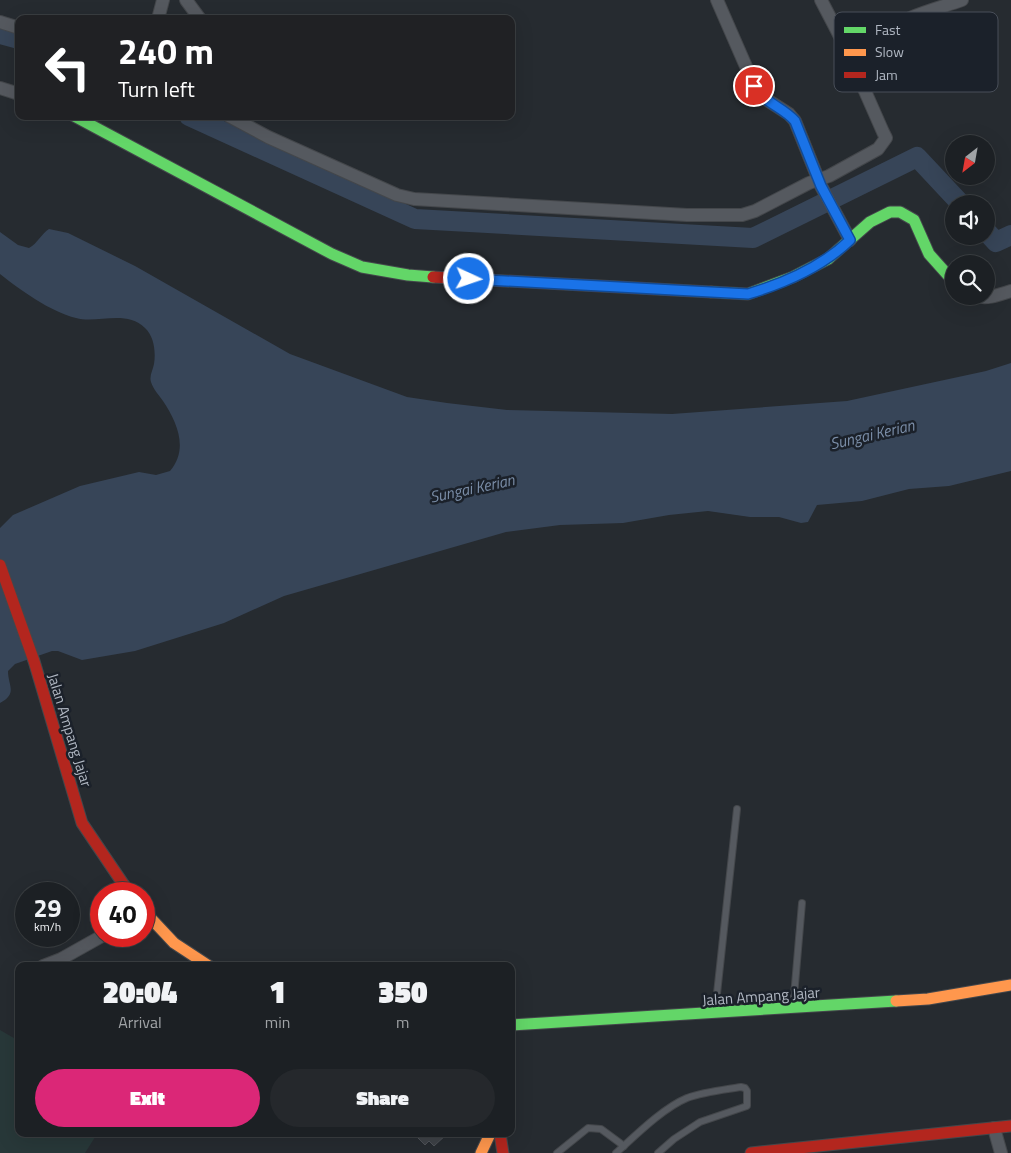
<!DOCTYPE html>
<style>
:root{--surface:#1c2024;--page:#25282c;--text:#f1f3f6;--muted:#a0a3a6;--line:#3a3e41;--accent:#db2777}
body{margin:0;font-family:"Titillium Web",sans-serif;background:var(--page);color:var(--text);height:100vh;display:flex;flex-direction:column;font-size:19px;white-space:nowrap}
*{box-sizing:border-box;margin:0}
p{font-size:16px;color:var(--muted)}
.icon{flex:none;width:28px;height:28px;fill:none;stroke:currentColor;stroke-width:2;stroke-linecap:round;stroke-linejoin:round}
.map{position:relative;flex:1;overflow:hidden}
.drawer{position:absolute;left:15px;top:962px;width:500px;height:175px;display:flex;flex-direction:column;background:var(--surface);border-radius:10px;box-shadow:0 5px 20px #0002,0 0 0 1px var(--line)}
.drawer>*{flex:none}
.hud{position:absolute;left:15px;top:15px;width:500px;height:105px;border-radius:10px;box-shadow:0 5px 20px #0002,0 0 0 1px var(--line);background:#202124;color:#fff;overflow:hidden}
.needle{width:32px;rotate:211deg}
.tools{position:absolute;left:945px;top:135px;display:grid;gap:10px}
.tools a{display:grid;place-items:center;width:50px;height:50px;border-radius:50%;background:var(--surface);box-shadow:0 5px 20px #0002,0 0 0 1px var(--line);font-size:25px}
.speed{position:absolute;left:15px;top:882px;display:flex;gap:10px;font-size:25px;font-weight:700;text-align:center}
.speed>*{display:grid;place-content:center;width:65px;height:65px;border-radius:50%;background:var(--surface);box-shadow:0 5px 20px #0002,0 0 0 1px var(--line);line-height:1}
.speed small{font-size:12px;font-weight:400}
.speed .limit{border:8px solid #d22;background:#fff;color:#111}
.pin{position:absolute;display:grid;place-items:center;width:42px;height:42px;color:#fff;margin:-21px;border:2px solid #fff;border-radius:50%;box-shadow:0 1px 5px #0007}
.me{position:absolute;width:55px;margin:-28px;rotate:93deg;stroke-linejoin:round;filter:drop-shadow(0 0 4px #0008)}
.turn{display:flex;align-items:center;gap:18px;height:105px;padding:0 20px;font-size:22px}
.turn .icon{width:65px;height:65px;stroke-width:2.5}
.turn b{display:block;font-size:35px;line-height:42px}
.eta{display:flex;justify-content:space-evenly;align-items:center;height:85px;text-align:center}
.eta b{font-size:30px;font-weight:800;line-height:35px}
.action{display:flex;gap:10px;margin-top:auto;padding:10px 20px}
.action a{flex:1;height:58px;border-radius:30px;background:var(--accent);color:#fff;font-size:20px;font-weight:800;line-height:58px;text-align:center}
.action a+a{background:var(--page);color:var(--text)}
.map>svg:first-child{display:block}
.green{fill:#283839}
.water{fill:#374558}
.lines{fill:none;stroke-linecap:round;stroke-linejoin:round}
.river{stroke:#374558;stroke-width:20}
.building{fill:#3e4247;stroke:#4e5258}
.lane-casing{stroke:#44474b;stroke-width:8}
.street-casing{stroke:#44474b;stroke-width:14}
.fast-casing{stroke:#44474b;stroke-width:13}
.slow-casing{stroke:#44474b;stroke-width:13}
.jam-casing{stroke:#44474b;stroke-width:13}
.lane{stroke:#55595f;stroke-width:6}
.street{stroke:#55595f;stroke-width:12}
.fast{stroke:#63d668;stroke-width:11}
.slow{stroke:#ff974d;stroke-width:11}
.jam{stroke:#b3261e;stroke-width:11}
.route-casing{stroke:#114b97;stroke-width:12}
.route{stroke:#1a73e8;stroke-width:9}
.labels{text-anchor:middle;dominant-baseline:central;stroke-width:5;stroke-linejoin:round;paint-order:stroke}
.street-label{font-size:15px;fill:#b0b7c2;stroke:#1b212a}
.water-label{font-size:16px;font-style:italic;fill:#7b8ea8;stroke:#1b212a}
.key{fill:#1b212a;stroke:#484e58;stroke-width:1}
.key-label{font-size:14px;fill:#b0b7c2}
</style>
<div class="map">
<svg width="1011" height="1153" viewBox="0 0 1011 1153">
<rect width="100%" height="100%" fill="#262b30"/>
<path class="green" d="M0,1030L19,1041V1134H97L85,1153H0Z"/>
<path class="water" d="M49,229L68,233L135,266L290,354L407,397L447,403L507,410L672,414L847,401L986,371L1011,363V471L949,486L909,489L862,501L817,505L808,522L801,523L779,517H750L708,511L669,515L623,523L560,525L506,532L284,596L224,623L135,651L82,660L58,651H52L15,664L8,671C8,686 18,693 0,703V528L13,515L80,486L139,472L156,475L170,471C189,449 177,422 163,401C159,395 153,389 151,382C149,376 153,370 154,364C156,352 154,336 145,328C126,309 97,324 76,318C51,312 20,290 0,274V232L18,245L29,248C38,243 41,234 49,229Z"/>
<g class="lines">
<g class="river">
<path d="M0,34L19,39"/>
<path d="M189,116L415,219L753,238L917,157L961,204"/>
<path d="M986,231L996,242L1011,235"/>
</g>
</g>
<path class="building" d="M414,1134H447L434,1146L429,1141L425,1145Z"/>
<g class="lines">
<defs>
<g id="lane">
<path d="M793,1008L802,903"/>
<path d="M715,1012L737,809"/>
<path d="M557,1153L588,1128L601,1129L624,1146"/>
<path d="M616,1153C636,1135 663,1108 687,1098C704,1092 723,1090 741,1087L745,1088L747,1091V1106L700,1122L674,1139L658,1153"/>
</g>
<g id="street">
<path d="M186,0L200,19"/>
<path d="M717,0L758,94L789,114L795,121L821,186L850,240"/>
<path d="M158,19L163,0"/>
<path d="M0,22L19,28"/>
<path d="M846,48C869,42 888,28 910,18C926,11 945,6 962,0"/>
<path d="M0,88L19,94"/>
<path d="M229,116L268,137L397,195L414,199L687,215H742L755,211L809,183L829,176L878,149L886,138L883,132L846,48L821,0"/>
<path d="M977,296C987,300 1001,294 1011,291"/>
<path d="M43,966L61,959L102,936"/>
<path d="M994,1128L1001,1153"/>
</g>
<g id="fast">
<path d="M74,116L332,254L362,267L408,275L433,277"/>
<path d="M711,292L748,294L793,277L828,259L870,222L890,212H900L914,220L929,254L954,282"/>
<path d="M511,1025L896,1001"/>
</g>
<g id="slow">
<path d="M144,911L174,943L209,966"/>
<path d="M896,1001L928,999L1011,985"/>
<path d="M481,1153L490,1134"/>
</g>
<g id="jam">
<path d="M433,277L711,292"/>
<path d="M0,565L34,661L82,823L130,894"/>
<path d="M500,1134L503,1153"/>
<path d="M751,1153L1011,1126"/>
</g>
</defs>
<use href="#lane" class="lane-casing"/>
<use href="#street" class="street-casing"/>
<use href="#fast" class="fast-casing"/>
<use href="#slow" class="slow-casing"/>
<use href="#jam" class="jam-casing"/>
<use href="#lane" class="lane"/>
<use href="#street" class="street"/>
<use href="#fast" class="fast"/>
<use href="#slow" class="slow"/>
<use href="#jam" class="jam"/>
</g>
<g class="lines">
<defs>
<path id="route" d="M469,279L748,294C785,283 822,267 850,240L821,186L795,121C783,107 764,103 754,86"/>
</defs>
<use href="#route" class="route-casing"/>
<use href="#route" class="route"/>
</g>
<g class="labels">
<g class="street-label">
<text transform="translate(70 730) rotate(73)">Jalan Ampang Jajar</text>
<text transform="translate(761 996) rotate(-4)">Jalan Ampang Jajar</text>
</g>
<g class="water-label">
<text transform="translate(872 434) rotate(-13)">Sungai Kerian</text>
<text transform="translate(472 488) rotate(-12)">Sungai Kerian</text>
</g>
</g>
<rect x="834" y="12" width="164" height="80" rx="8" class="key"/>
<rect x="844" y="27" width="22" height="6" fill="#63d668"/>
<rect x="844" y="49" width="22" height="7" fill="#ff974d"/>
<rect x="844" y="72" width="22" height="6" fill="#b3261e"/>
<g class="key-label">
<text x="875" y="35">Fast</text>
<text x="875" y="57">Slow</text>
<text x="875" y="80">Jam</text>
</g>
</svg>
<div class="tools">
<a><svg class="needle" viewBox="-14 -14 28 28"><path d="M0-13l5 13h-10z" fill="#e53935"/><path d="M0 13l5-13h-10z" fill="#a0a3a6"/></svg></a>
<a><svg class="icon" aria-label="sound" viewBox="0 0 24 24"><path d="M4 9h4l5-4v14l-5-4H4zM17 9q2 3 0 6"/></svg></a>
<a><svg class="icon" aria-label="search" viewBox="0 0 24 24"><circle cx="10" cy="10" r="6"/><path d="M15 15l6 6"/></svg></a>
</div>
<div class="speed"><div>29<small>km/h</small></div><div class="limit">40</div></div>
<div class="pin" style="left:754px;top:86px;background:#d93025"><svg class="icon" aria-label="arrive" viewBox="0 0 24 24"><path d="M6 21V4h12l-3 4 3 4H6"/></svg></div>
<svg class="me" style="left:469px;top:279px" viewBox="-20 -20 40 40"><circle r="17" fill="#1a73e8" stroke="#fff" stroke-width="3"/><path d="M0-11L8 9 0 5-8 9z" fill="#fff"/></svg>
<div class="hud">
<div class="turn"><svg class="icon" aria-label="left" viewBox="0 0 24 24"><path d="M17 20v-9H6M10 6l-5 5 5 5"/></svg><div><b>240 m</b>Turn left</div></div>
</div>
<section class="drawer">
<div class="eta">
<div><b>20:04</b><p>Arrival</p></div>
<div><b>1</b><p>min</p></div>
<div><b>350</b><p>m</p></div>
</div>
<div class="action"><a>Exit</a><a>Share</a></div>
</section>
</div>
